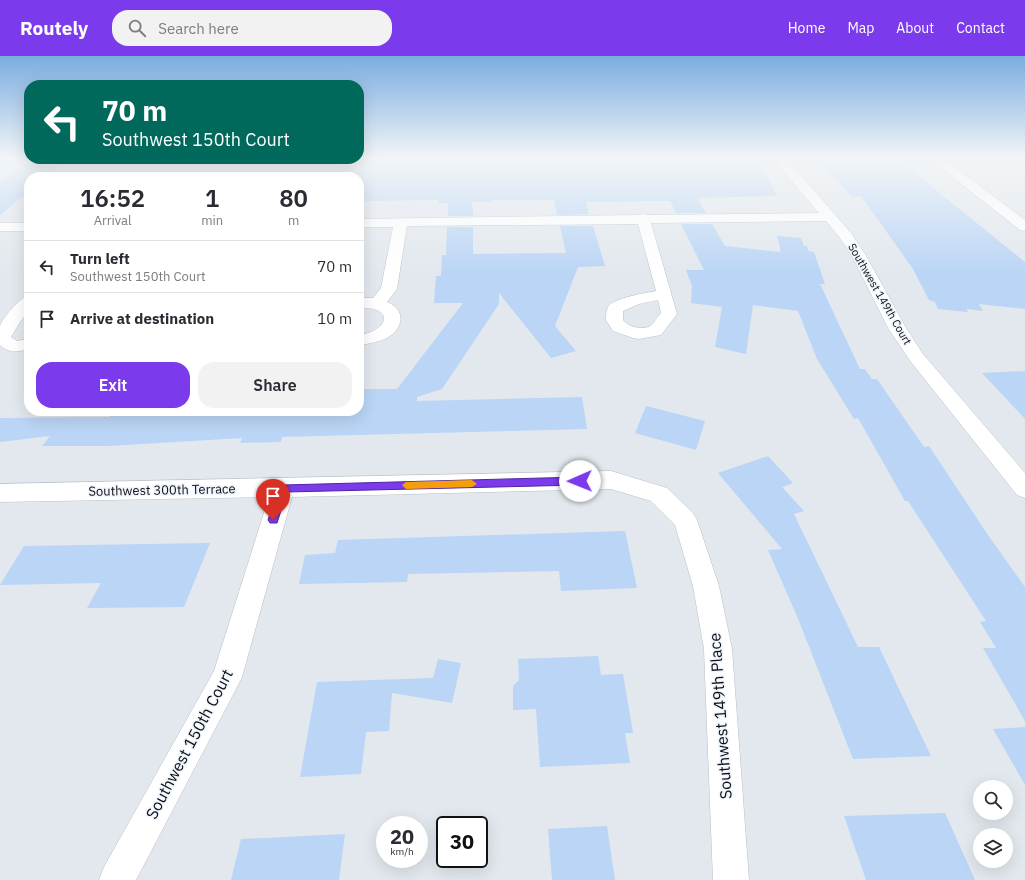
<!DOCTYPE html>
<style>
:root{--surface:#fff;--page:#f2f2f3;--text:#2b2b33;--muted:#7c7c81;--line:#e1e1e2;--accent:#7c3aed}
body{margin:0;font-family:"IBM Plex Sans",sans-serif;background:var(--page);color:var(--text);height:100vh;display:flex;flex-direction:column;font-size:15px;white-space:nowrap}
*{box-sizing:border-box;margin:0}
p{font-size:13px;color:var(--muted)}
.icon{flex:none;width:22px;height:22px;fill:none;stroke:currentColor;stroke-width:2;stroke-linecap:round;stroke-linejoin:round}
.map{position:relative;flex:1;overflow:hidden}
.sheet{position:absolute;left:24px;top:116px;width:340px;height:244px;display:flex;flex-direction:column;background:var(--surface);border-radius:16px;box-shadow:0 4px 16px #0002}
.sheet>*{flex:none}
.guide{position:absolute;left:24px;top:24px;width:340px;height:84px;border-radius:16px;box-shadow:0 4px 16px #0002;background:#00695c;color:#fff;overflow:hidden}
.buttons{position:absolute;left:973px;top:724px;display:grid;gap:8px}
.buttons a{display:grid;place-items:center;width:40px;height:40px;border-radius:50%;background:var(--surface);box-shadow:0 4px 16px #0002;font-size:20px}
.speed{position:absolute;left:376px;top:760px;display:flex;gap:8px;font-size:20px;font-weight:700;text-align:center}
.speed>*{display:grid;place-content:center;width:52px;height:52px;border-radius:50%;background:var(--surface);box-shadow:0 4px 16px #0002;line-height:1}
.speed small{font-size:10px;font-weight:400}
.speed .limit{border:2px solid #111;border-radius:6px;background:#fff;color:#111}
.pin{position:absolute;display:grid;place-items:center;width:34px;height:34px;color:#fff;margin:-41px -17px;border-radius:50% 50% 50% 0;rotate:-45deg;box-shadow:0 0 4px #0007}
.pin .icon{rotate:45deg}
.me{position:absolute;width:44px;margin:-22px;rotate:269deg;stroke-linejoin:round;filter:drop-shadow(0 0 3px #0008)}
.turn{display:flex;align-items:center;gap:14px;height:84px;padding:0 12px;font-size:18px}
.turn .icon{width:52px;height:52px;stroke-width:2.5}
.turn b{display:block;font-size:28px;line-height:34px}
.eta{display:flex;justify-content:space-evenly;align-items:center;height:68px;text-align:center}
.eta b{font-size:24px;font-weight:600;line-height:28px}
.button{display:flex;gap:8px;margin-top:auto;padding:8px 12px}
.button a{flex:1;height:46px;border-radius:16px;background:var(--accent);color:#fff;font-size:16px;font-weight:600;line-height:46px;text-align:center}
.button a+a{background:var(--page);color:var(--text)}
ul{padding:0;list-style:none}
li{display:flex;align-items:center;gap:12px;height:52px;padding:0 12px;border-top:1px solid var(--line)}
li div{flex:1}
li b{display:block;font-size:15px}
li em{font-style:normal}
header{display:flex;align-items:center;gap:24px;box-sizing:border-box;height:56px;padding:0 20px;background:var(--accent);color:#fff}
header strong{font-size:19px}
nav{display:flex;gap:22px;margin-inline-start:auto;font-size:14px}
.search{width:280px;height:36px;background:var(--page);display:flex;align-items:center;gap:10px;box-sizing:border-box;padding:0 14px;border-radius:16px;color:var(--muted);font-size:15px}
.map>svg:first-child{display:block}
.building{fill:#bad5f5}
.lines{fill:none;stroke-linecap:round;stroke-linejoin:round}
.minor-casing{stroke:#bbc0c7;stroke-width:1}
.minor{fill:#fff;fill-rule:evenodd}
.route{fill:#7c3aed;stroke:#51269a}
.slow{fill:#f59e0b}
.labels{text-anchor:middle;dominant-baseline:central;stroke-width:3;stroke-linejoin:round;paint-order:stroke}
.far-street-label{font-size:11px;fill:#0e0f12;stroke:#eff5fc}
.street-label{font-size:13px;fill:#0e0f12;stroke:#eff5fc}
.near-street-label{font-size:16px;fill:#0e0f12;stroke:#eff5fc}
</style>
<header>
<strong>Routely</strong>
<div class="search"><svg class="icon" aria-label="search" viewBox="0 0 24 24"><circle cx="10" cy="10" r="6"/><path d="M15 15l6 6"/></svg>Search here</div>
<nav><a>Home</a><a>Map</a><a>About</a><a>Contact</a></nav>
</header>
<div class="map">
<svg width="1025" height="824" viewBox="0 0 1025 824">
<rect width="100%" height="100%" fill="#e2e8ee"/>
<g class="building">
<path d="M359,101H752L765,117L777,140L697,142L706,157H676L670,145L586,146L589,158L557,159L554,144H493V146H472L473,160H448V147H439V144L359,145Z"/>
<path d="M815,101H895L1025,206V253L979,248L983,255L966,253L968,256L938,253L935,246L929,244L913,213L861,140L852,141Z"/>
<path d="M66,104L46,121H29V135L0,159V125L30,105Z"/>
<path d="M681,168H712L725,190L781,196L777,180L801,182L804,190H807L808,195L814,196L825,228H820L860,313H865L872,323H877L924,391L929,390L988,479L1025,531V665L983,592H996L980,566L986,565L908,445H905L858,362L854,363L817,303L798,255L753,249L746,298L715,291L722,251L691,247L692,230L686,214H704Z"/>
<path d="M560,170H593L605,210L578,211L555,270L576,295L551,302L499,237V248L442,333L417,341V345L582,341L587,373L282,381L281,386L240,387L242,382L109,390H42L50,380L0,386V362L109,361L113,355H359V333H397L463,247H434L436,220H441L442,199H446L447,171H473V198L566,197Z"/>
<path d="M1025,315V363L982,317Z"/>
<path d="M646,350L705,365L696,394L635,377Z"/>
<path d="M768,400L793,427L782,431L804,455L794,458L858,591H879L931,700L853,703L797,560L768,494L782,493L718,417Z"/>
<path d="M625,475L637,532L561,535L559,515L408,518L407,526L299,528L305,499L335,497L338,484Z"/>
<path d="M210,487L184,551L87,552L101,527L0,529L24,490Z"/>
<path d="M598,600L601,619L623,618L633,677H625L630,707L540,711L536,653L513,654V630L519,624L518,603Z"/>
<path d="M438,603L461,607L452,647L392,637L389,675L366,676L361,718L300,721L317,626L433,622Z"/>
<path d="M1025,671V729L993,673Z"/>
<path d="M945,757L975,824H866L844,760Z"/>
<path d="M607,770L615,824H552L548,773Z"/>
<path d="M345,778L339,824H231L241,783Z"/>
</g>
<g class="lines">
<defs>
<g id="minor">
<path d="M772,101H785L851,177L865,198L906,272L923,298L1025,417V442L1017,439L911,306L888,272L851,198L840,182L826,165L651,167L677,258L661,279L639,283L633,282L613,275L606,264C606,260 606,255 608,251C614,242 645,237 656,235L638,168L407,170L397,233L387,246C407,254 403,273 387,282C378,286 368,288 359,289V279C389,275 396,250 359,252V242H373L381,232L393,171H359V163L638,159L643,158L648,159L819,157ZM658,244L661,257C657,261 654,268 650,270C642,275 627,270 623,264V255L639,248Z"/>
<path d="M927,101H941L1025,164V175L1020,174Z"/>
<rect x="0" y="167" width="29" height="8"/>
<path d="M29,239V254L20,266L11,281L17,285L29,283V293C17,296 10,298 0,289C0,283 0,275 0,270C3,261 21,241 29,239Z"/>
<path d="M611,415L667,432L693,457L697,464L719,530L732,593L749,824H713L704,593L693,530L675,469L651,445L611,433L292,441L242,621L237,631L136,824H99L104,811L214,615L269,441L0,446V428Z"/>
</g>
</defs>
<use href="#minor" class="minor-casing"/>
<use href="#minor" class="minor"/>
</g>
<linearGradient id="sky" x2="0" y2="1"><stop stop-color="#7aace0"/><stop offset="0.47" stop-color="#f2f5f7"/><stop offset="1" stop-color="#f2f5f7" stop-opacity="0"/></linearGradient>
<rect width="1025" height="217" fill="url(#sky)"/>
<path class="route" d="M580,421L584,425L580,429L287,436L277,467H270L268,464L278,432L283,429Z"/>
<path class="slow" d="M472,424L477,428L472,431L406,433L402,429L406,426Z"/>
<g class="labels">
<g class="far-street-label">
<text transform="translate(880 238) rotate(60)">Southwest 149th Court</text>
</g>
<g class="street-label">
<text transform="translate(162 434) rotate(-1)">Southwest 300th Terrace</text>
</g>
<g class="near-street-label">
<text transform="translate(720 660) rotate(-94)">Southwest 149th Place</text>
<text transform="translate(189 688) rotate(-62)">Southwest 150th Court</text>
</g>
</g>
</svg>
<div class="buttons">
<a><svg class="icon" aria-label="search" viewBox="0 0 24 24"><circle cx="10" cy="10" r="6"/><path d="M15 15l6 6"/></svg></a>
<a><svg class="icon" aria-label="layers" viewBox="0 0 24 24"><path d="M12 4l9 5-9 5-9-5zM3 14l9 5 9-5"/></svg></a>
</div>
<div class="speed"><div>20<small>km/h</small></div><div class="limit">30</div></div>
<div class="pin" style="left:273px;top:464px;background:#d93025"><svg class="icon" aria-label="arrive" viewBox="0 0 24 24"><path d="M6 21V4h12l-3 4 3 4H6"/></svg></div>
<svg class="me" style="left:580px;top:425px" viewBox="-20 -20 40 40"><circle r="19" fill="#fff"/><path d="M0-13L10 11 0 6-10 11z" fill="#7c3aed"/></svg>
<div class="guide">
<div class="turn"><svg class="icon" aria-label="left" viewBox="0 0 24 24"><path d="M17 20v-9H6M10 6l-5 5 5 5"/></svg><div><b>70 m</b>Southwest 150th Court</div></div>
</div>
<section class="sheet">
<div class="eta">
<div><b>16:52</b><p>Arrival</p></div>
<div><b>1</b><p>min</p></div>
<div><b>80</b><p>m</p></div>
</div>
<ul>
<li><svg class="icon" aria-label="left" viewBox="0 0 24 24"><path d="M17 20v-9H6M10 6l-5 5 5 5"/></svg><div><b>Turn left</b><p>Southwest 150th Court</p></div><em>70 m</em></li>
<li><svg class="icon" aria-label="arrive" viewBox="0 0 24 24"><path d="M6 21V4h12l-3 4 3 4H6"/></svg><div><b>Arrive at destination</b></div><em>10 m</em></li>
</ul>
<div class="button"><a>Exit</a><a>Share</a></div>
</section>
</div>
